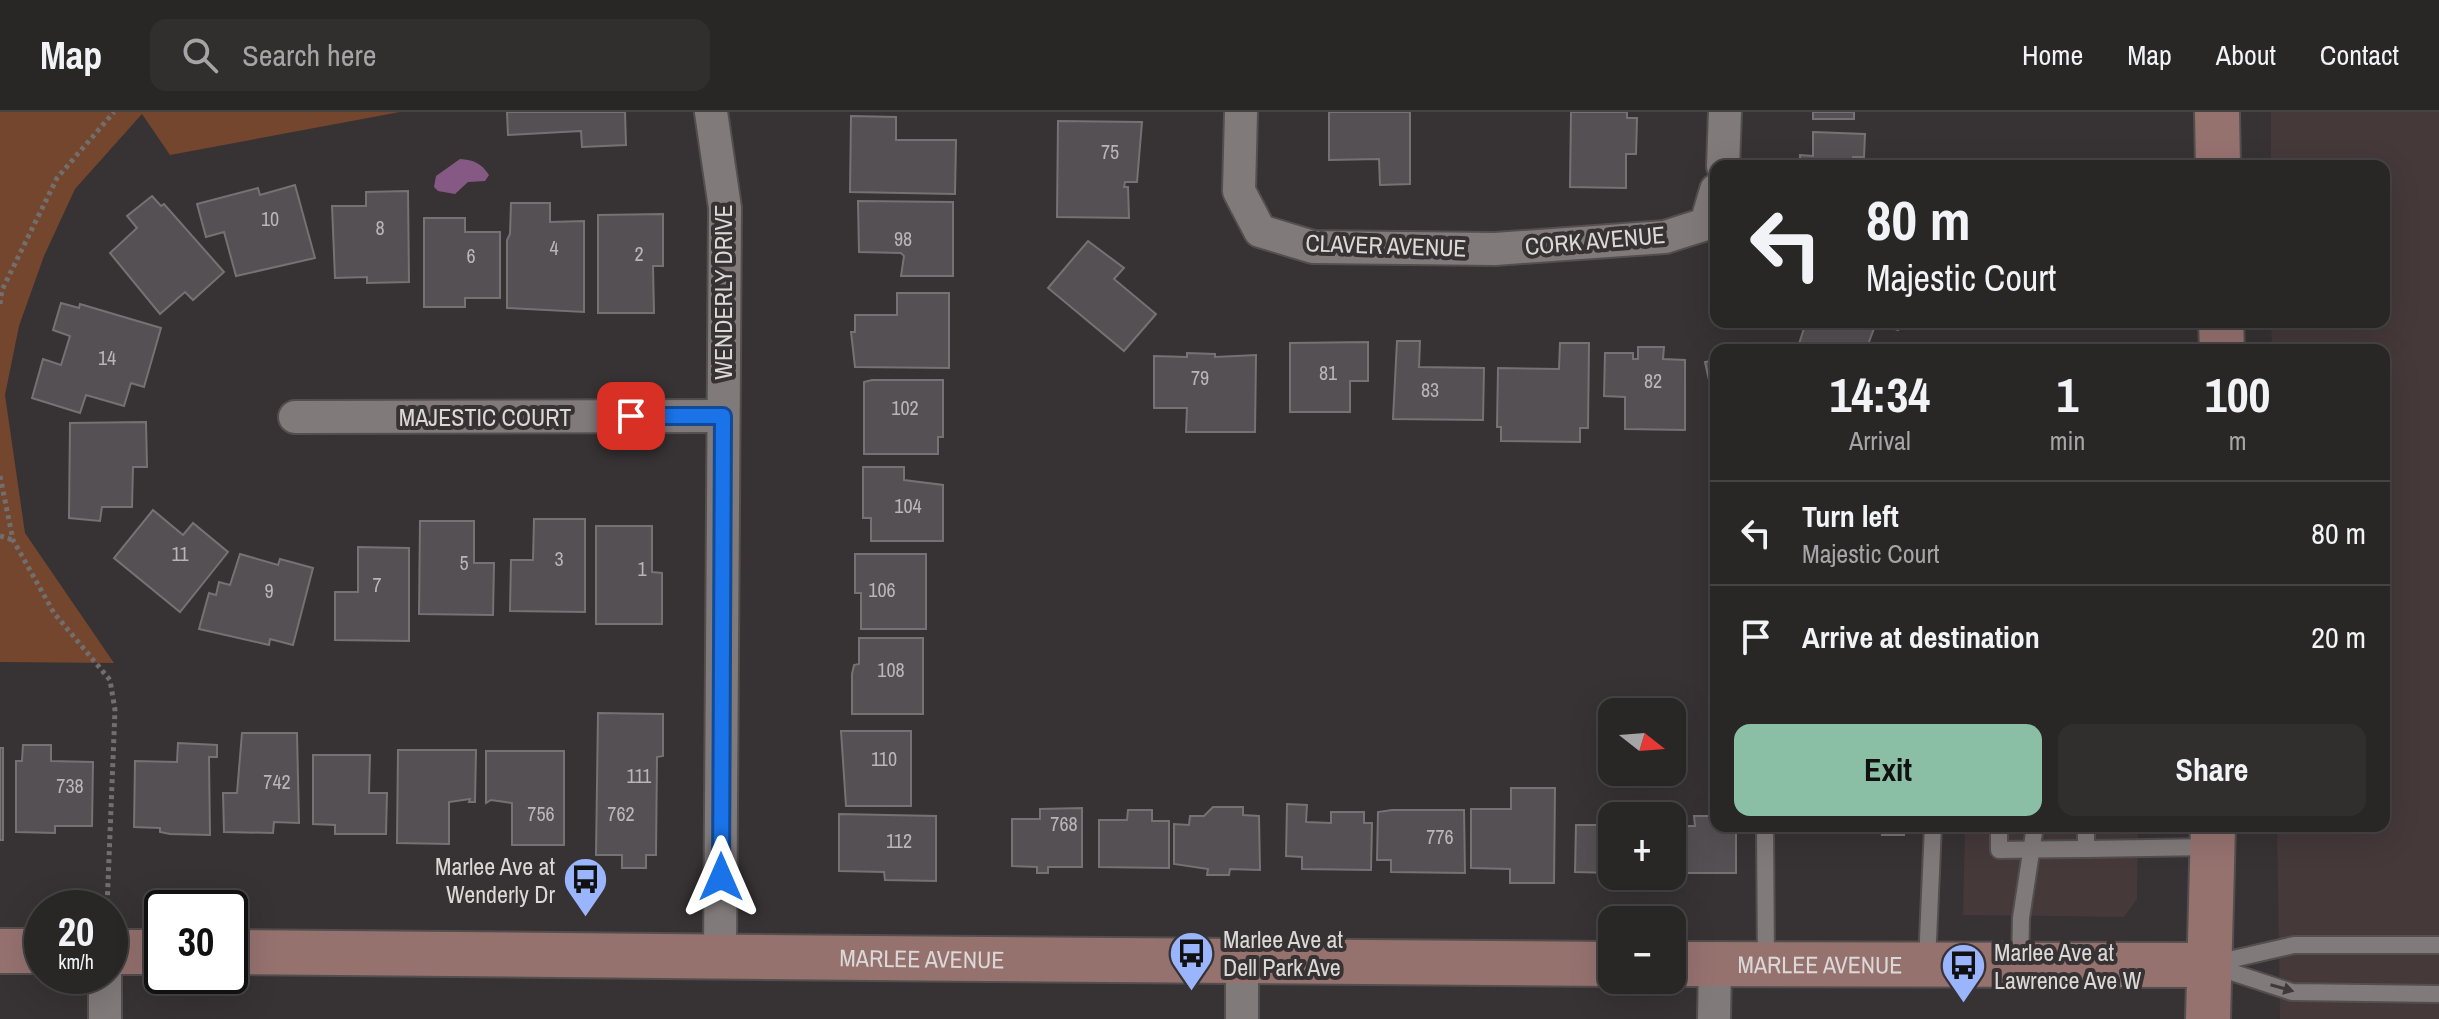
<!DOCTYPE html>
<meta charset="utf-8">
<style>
:root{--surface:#292626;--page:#312e2e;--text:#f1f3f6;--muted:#a5a5a7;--line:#454343;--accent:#8abfa5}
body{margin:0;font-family:"Archivo Narrow",sans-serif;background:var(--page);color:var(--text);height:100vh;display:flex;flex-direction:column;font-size:30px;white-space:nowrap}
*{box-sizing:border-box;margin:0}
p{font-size:26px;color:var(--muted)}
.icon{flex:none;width:44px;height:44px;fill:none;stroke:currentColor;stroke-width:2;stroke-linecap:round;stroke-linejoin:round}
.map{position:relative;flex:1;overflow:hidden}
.details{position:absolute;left:1710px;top:232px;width:680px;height:488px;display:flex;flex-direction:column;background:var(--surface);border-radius:16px;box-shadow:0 8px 32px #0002,0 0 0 2px var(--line)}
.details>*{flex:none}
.banner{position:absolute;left:1710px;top:48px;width:680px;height:168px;border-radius:16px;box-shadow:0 8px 32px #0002,0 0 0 2px var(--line);background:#292626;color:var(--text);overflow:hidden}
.needle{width:52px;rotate:107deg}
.controls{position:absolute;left:1598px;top:586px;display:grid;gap:16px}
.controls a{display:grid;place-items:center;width:88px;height:88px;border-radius:16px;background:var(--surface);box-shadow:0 8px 32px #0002,0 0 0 2px var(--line);font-size:40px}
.speed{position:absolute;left:24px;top:778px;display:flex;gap:16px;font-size:40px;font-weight:700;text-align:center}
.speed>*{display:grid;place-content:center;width:104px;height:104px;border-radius:50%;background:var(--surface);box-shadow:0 8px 32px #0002,0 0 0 2px var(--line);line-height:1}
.speed small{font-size:20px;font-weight:400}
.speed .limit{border:4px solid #111;border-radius:12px;background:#fff;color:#111}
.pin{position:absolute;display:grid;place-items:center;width:68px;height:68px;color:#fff;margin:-34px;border-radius:16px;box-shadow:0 4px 12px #0006}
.me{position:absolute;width:88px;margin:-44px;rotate:0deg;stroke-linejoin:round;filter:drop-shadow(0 0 6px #0008)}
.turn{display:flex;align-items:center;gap:28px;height:168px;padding:0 24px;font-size:36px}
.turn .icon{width:104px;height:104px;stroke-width:2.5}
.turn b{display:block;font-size:56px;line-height:68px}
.eta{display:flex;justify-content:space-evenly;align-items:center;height:136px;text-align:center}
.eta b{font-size:48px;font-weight:700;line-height:56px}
.button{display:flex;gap:16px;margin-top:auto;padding:16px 24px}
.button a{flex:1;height:92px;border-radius:16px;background:var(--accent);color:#111;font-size:32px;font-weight:700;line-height:92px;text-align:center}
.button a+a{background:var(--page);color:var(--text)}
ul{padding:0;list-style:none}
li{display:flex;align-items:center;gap:24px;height:104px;padding:0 24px;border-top:2px solid var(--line)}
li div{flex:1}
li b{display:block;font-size:30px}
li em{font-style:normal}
header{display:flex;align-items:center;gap:48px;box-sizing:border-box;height:112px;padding:0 40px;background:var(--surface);border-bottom:2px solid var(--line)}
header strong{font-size:38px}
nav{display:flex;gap:44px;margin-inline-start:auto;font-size:28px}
.search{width:560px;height:72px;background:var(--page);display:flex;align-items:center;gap:20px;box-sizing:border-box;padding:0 28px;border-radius:16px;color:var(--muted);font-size:30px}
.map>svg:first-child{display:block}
.built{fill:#45393a}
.green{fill:#73462d}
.water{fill:#865984}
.building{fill:#555053;stroke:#767173;stroke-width:2}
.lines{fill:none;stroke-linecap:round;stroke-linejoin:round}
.lane-casing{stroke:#534f4f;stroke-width:20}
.street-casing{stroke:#534f4f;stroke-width:36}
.secondary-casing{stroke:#534f4f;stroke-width:48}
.path{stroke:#726e6e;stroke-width:5;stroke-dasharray:4 4;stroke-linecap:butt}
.lane{stroke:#807a7b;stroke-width:16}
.street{stroke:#807a7b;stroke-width:32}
.secondary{stroke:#96726f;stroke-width:44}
.oneway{fill:#3e393a}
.route-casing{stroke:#114b97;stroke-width:20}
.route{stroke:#1a73e8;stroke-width:14}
.labels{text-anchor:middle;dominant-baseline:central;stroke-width:8;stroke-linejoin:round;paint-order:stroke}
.number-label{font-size:20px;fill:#bab6b7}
.street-label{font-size:24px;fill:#dbd8d8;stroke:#373233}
.poi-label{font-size:24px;fill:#dbd8d8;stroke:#373233;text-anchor:start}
</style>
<header>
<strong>Map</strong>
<div class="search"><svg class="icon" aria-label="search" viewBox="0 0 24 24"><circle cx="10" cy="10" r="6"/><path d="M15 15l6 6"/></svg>Search here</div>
<nav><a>Home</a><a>Map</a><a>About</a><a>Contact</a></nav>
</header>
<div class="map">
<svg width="2439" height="907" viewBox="0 0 2439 907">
<rect width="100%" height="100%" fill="#373233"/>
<g class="built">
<path d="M2271,0H2439V907H2280L2277,714H2384V238H2272L2271,210H2384V54H2271Z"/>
<path d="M1965,714H2138L2137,787L2124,805L1963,803Z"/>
</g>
<path class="green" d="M0,0H400L170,43L142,2L75,77L44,144L19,214L5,283L25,421L114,551L0,550Z"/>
<path class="water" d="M460,47C474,48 481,51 489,63L485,69L468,70L455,82L438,79L434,75L436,64Z"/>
<g class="building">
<path d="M507,0H625L626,33L582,35L581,19L508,23Z"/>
<path d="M1329,0H1410V72L1380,73L1379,47L1329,48Z"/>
<path d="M1571,0H1627V6H1637L1636,42H1626V76L1570,75Z"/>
<rect x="1813" y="0" width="41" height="7"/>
<path d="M851,4L896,5V28H956L955,82L850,80Z"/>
<path d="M1058,9L1142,10L1137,70H1125L1124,75H1128L1129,106L1057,105Z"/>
<path d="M1813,20L1865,22L1864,45H1853V54H1800V43L1813,44Z"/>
<path d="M295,73L315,146L236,164L224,120L206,125L197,92L258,76L260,83Z"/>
<path d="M408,79L409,170L367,171V165L335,166L332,94H366V80Z"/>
<path d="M152,84L161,94L164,92L224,160L193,188L185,180L160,202L110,141L137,116L127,104Z"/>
<path d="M858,89L953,90V164H901L904,144L901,141L859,140Z"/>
<path d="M511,91H550V110L584,109V200L507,196V128L510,122Z"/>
<path d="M663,102V154H653L654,201H598V103Z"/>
<path d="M424,106H465V120H500V186H465V195H424Z"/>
<path d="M1088,129L1124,156L1114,167L1156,202L1124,239L1048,176Z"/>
<path d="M897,181H949V256L855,255L851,220H855V203H897Z"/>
<path d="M61,191L79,196L80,192L161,216L144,275L131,271L124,294L86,283L80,301L32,286L43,247L61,253L70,224L53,218Z"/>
<path d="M1806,210H1900L1898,218L1876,211L1866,238H1815L1799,232Z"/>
<path d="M1397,229H1420L1419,255L1484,256L1483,308L1393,307Z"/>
<path d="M1368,230V269H1350V300H1290V231Z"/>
<path d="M1560,231H1589L1588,316H1580V330L1501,329V315H1497L1498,256L1559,257Z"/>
<path d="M1638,235H1664L1663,247L1685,248V318L1625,317V285L1604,284L1605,241H1633V247H1638Z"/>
<path d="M1187,241L1215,242V245L1256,243L1255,320H1186L1187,296H1154V244L1187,245Z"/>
<path d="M1716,248V300L1705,250Z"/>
<path d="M872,268H943V325H938V342H864V270Z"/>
<path d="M146,310L147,355H133L132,395H102L100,409L69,406L70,311Z"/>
<path d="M863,355H904V368L943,373V429H871V406H863Z"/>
<path d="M153,398L183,423L193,411L228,440L180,500L114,446Z"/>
<path d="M534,407H585V500L510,499L511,448H533Z"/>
<path d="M420,409H474V451H494L493,503L419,502Z"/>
<path d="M596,414H652V460L662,461V512H596Z"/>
<path d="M358,435L409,436V529L335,528V480H358Z"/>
<path d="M240,442L278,453L280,447L313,456L293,533L270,527L269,533L199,517L209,481L216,483L219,470L230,473Z"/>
<path d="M855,442H926V517H861V481H855Z"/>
<path d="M859,526H923V602H852V562L854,553L859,552Z"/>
<path d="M598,601L663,602V644L657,645L656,743H646V756H622V743H596Z"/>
<path d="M841,619H911V694H846Z"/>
<path d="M242,621H297L299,711L274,710L273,721L224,720L223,681H237Z"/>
<path d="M178,631L217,633V645H209L210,723L170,722L160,720V716L134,715L135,649L177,650Z"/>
<path d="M23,633H51V649L93,650L92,714H55V721L16,720V649H22Z"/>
<rect x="0" y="636" width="3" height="92"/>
<path d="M398,638H476L475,690H469L470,687L449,690V732L397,731Z"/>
<path d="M486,639H564V733H512V691L491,688L486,691Z"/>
<path d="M313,643H370L369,681H387L386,722H335V713L313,712Z"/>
<path d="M1511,676H1555L1554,771H1510V757L1471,756V697H1511Z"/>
<path d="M1287,692L1307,693L1306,710L1331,711V700H1364V711H1372L1371,758L1302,757V745L1286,744Z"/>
<path d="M1213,695H1243V703L1259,704L1260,758L1230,757L1229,763H1207L1208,757L1174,752V712L1189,713L1190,704H1204Z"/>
<path d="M1082,696V755H1048V761H1037V755L1012,754V707H1040V697Z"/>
<path d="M1128,698H1152V709H1169V756L1099,755V708H1127Z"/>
<path d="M1392,698H1464L1465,761L1391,760V748H1377L1378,700Z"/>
<path d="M839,702L936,704V769L885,768L884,760L839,759Z"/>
<path d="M1604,703H1629L1612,704V761L1575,760L1576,713H1604Z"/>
<path d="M1694,704H1716V714L1736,715V761H1672V714H1695Z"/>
<path d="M1883,714H1904V723H1882Z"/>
</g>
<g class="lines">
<defs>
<g id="lane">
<path d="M1765,714L1766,850"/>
<path d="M1999,714V738L2086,737"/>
<path d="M2086,714V737L2210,735"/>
<path d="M1927,850L1933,714"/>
<path d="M2020,851L2021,806L2035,714"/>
<path d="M2211,852L2294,833H2439"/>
<path d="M2213,854L2292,880L2439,882"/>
</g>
<g id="street">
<path d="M711,0L725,96L720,841"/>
<path d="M1241,0L1239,79L1260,119L1313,135L1495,137L1665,125L1706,112L1716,78"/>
<path d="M1723,54L1725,0"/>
<path d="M295,305L723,304"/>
<path d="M1242,852V907"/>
<path d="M105,907V864"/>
<path d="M1714,907L1715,852"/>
</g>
<g id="secondary">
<path d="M2217,0L2218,54"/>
<path d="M2221,210L2222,238"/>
<path d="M0,839H42"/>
<path d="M110,840H162"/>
<path id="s1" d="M230,840C691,841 1151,852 1612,852"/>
<path id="s2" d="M1672,852L2208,853"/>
<path d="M2208,907L2213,714"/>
</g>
</defs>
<use href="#lane" class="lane-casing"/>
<use href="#street" class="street-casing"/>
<use href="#secondary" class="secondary-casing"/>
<g class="path">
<path d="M0,192L2,178L57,66L114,0"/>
<path d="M0,364L13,428L54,501L110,568L115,598L107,796"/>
<path d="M0,424L13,428"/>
</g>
<use href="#lane" class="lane"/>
<use href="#street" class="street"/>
<use href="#secondary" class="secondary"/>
</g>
<defs><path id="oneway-solid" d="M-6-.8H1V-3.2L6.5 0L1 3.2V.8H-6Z" transform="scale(2)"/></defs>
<use class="oneway" href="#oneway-solid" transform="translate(2282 876) rotate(16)"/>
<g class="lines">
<defs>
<path id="route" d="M631,304H723L721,765"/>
</defs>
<use href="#route" class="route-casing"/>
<use href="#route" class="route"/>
</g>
<defs>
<symbol id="bus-pin" viewBox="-11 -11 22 30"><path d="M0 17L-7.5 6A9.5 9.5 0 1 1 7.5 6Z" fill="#9bb5fd" stroke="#373233"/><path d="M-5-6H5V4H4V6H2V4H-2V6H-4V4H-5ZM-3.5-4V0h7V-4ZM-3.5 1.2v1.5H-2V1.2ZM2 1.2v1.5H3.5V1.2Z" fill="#111"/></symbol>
</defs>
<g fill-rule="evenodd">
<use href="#bus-pin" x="560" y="742" width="51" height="69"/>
<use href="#bus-pin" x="1166" y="816" width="51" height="69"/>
<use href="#bus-pin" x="1938" y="828" width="51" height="69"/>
</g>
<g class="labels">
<g class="number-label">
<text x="1110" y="39">75</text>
<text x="270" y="106">10</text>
<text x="380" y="115">8</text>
<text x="903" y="126">98</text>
<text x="554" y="135">4</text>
<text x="639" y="141">2</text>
<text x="471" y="143">6</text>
<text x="107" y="245">14</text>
<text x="1328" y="260">81</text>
<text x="1200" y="265">79</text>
<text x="1653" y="268">82</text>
<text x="1430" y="277">83</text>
<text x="905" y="295">102</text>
<text x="908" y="393">104</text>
<text x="180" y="441">11</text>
<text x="559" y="446">3</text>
<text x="464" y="450">5</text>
<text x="642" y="456">1</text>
<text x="377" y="472">7</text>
<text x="882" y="477">106</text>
<text x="269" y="478">9</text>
<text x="891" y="557">108</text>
<text x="884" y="646">110</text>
<text x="639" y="663">111</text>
<text x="277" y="669">742</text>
<text x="70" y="673">738</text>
<text x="541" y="701">756</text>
<text x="621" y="701">762</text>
<text x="1064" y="711">768</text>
<text x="1440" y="724">776</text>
<text x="899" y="728">112</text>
</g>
<g class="street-label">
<text transform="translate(1595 128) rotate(-5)">CORK AVENUE</text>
<text transform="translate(1386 133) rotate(2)">CLAVER AVENUE</text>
<text transform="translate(723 180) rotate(-90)">WENDERLY DRIVE</text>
<text x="485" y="305">MAJESTIC COURT</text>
<text stroke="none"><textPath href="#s1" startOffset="692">MARLEE AVENUE</textPath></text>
<text stroke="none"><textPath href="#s2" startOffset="148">MARLEE AVENUE</textPath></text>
</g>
<g class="poi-label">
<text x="555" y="754" text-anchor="end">Marlee Ave at<tspan x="555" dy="28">Wenderly Dr</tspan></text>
<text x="1223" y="827">Marlee Ave at<tspan x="1223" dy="28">Dell Park Ave</tspan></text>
<text x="1994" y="840">Marlee Ave at<tspan x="1994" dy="28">Lawrence Ave W</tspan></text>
</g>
</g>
</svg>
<div class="controls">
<a><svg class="needle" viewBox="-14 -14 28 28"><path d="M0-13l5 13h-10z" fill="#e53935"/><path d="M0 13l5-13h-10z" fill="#a5a5a7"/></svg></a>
<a>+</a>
<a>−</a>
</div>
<div class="speed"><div>20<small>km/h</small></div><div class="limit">30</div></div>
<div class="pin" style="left:631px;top:304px;background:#d93025"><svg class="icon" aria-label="arrive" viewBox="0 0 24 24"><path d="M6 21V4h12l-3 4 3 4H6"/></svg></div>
<svg class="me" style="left:721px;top:765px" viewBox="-20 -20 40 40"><path d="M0-17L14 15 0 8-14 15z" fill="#1a73e8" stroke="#fff" stroke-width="4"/></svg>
<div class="banner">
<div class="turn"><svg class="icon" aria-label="left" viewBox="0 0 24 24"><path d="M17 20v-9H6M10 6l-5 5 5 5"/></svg><div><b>80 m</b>Majestic Court</div></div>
</div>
<section class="details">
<div class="eta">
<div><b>14:34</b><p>Arrival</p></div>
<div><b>1</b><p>min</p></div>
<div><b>100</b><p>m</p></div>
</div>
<ul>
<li><svg class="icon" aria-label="left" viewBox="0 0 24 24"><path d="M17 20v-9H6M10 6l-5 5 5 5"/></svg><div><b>Turn left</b><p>Majestic Court</p></div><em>80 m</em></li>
<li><svg class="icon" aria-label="arrive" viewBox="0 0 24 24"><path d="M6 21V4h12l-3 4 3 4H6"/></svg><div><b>Arrive at destination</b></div><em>20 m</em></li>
</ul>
<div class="button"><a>Exit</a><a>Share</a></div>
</section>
</div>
